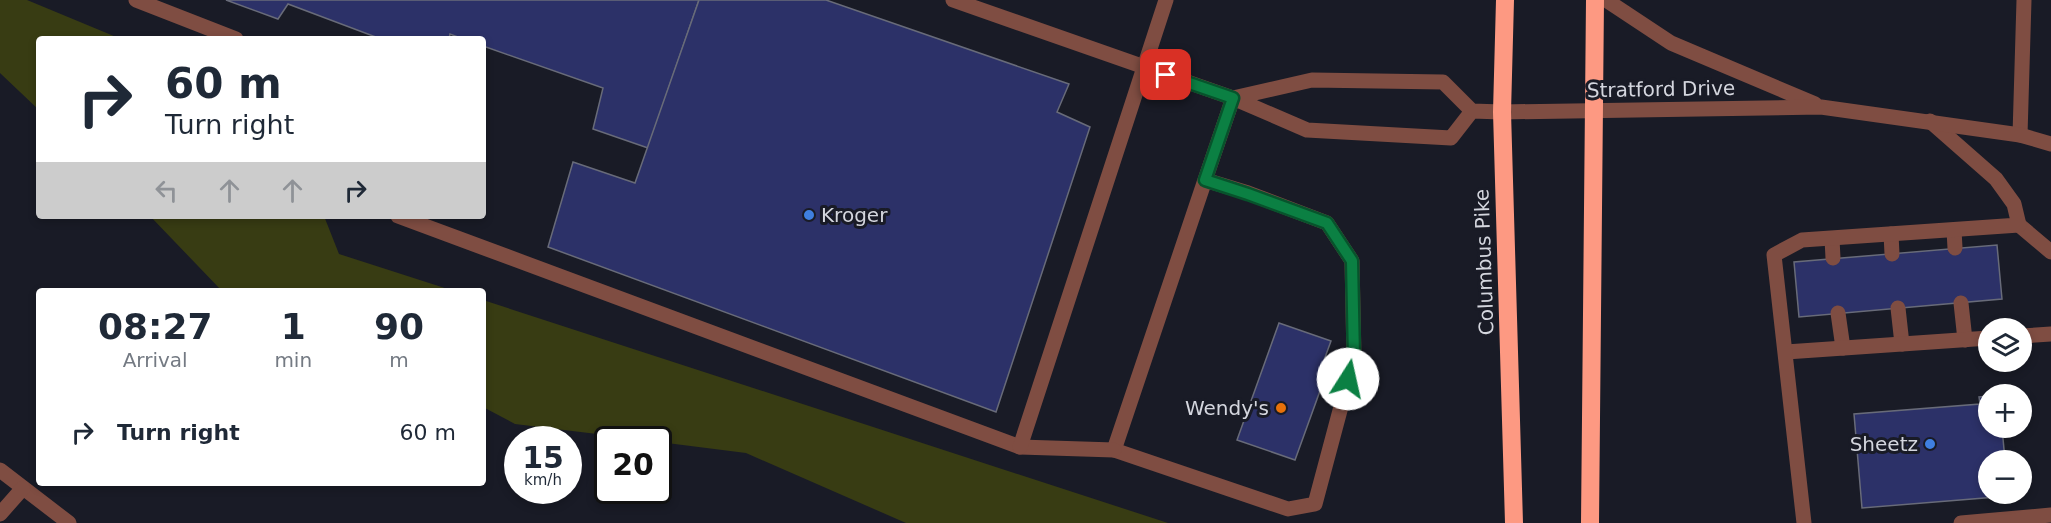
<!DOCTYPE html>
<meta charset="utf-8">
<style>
:root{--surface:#fff;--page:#f6f6f7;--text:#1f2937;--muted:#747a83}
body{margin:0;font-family:"DejaVu Sans",sans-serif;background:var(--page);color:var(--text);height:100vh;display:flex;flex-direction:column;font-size:22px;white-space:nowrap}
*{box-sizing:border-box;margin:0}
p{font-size:20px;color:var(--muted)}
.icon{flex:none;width:33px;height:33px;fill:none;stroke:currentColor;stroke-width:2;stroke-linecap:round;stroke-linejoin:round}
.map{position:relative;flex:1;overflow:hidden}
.details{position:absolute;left:36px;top:288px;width:450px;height:198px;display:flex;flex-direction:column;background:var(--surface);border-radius:6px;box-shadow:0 3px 9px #0003}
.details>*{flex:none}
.hud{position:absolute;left:36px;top:36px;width:450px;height:183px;border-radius:6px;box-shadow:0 3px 9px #0003;background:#fff;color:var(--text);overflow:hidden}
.fabs{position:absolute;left:1978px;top:318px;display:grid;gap:12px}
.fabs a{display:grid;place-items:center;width:54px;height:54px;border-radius:50%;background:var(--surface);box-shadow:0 3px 9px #0003;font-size:30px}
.speed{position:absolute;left:504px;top:426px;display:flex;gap:12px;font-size:30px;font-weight:700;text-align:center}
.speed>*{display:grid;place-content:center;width:78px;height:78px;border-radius:50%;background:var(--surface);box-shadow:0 3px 9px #0003;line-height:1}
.speed small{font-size:15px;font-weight:400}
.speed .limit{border:3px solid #111;border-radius:9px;background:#fff;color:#111}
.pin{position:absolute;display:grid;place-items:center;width:51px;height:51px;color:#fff;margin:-26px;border-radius:12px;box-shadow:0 3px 9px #0006}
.me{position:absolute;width:66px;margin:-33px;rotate:10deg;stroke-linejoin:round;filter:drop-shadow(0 0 4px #0008)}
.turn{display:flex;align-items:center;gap:21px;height:126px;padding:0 30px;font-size:27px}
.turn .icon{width:78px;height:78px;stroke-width:2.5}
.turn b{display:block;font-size:42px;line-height:51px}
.lanes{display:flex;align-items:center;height:57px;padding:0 30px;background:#0003;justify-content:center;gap:30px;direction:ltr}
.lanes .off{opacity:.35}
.eta{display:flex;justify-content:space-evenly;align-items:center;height:102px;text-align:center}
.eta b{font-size:36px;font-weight:700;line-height:42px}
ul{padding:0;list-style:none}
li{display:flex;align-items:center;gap:18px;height:84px;padding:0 30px}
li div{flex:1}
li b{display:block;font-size:22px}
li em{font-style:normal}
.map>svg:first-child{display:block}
.green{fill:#383c13}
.building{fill:#2c3168;stroke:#686b79;stroke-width:1.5}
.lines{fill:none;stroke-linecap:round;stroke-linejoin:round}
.lane{stroke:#7f4d42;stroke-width:15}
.street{stroke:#7f4d42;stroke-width:15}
.highway{stroke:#fd9982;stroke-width:18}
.route-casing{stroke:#07532c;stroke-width:15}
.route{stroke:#0b8043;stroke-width:10}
.shop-dot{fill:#3f7fe0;stroke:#191b26;stroke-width:2}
.food-dot{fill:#e8710a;stroke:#191b26;stroke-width:2}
.labels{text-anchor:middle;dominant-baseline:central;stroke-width:6;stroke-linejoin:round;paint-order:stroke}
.street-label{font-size:20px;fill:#d4d6de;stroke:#191b26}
.poi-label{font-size:20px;fill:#d4d6de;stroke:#191b26;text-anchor:end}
</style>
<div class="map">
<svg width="2051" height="523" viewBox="0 0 2051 523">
<rect width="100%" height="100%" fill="#191b26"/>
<g class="green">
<path d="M0,0H27L121,39H39V110L0,73Z"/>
<path d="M150,216H324L339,254L454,291H222Z"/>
<path d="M483,300L1168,523H906L746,453L659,442L658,440L638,439L515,424L483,407Z"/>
</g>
<g class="building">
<path d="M226,0H699L648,148L593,129L603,88L483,46V39H463L450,34L449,39H381L288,4L278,19Z"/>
<path d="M699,0H826L1069,84L1057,112L1090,127L996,412L548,247L573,162L635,183Z"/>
<path d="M1997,245L2002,299L1799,317L1794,262Z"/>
<path d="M1279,323L1331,341L1319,374L1325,377L1295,460L1237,440Z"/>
<path d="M1989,396V428H2002L2005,460H1989V494H2021V495L1862,508L1854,414L1980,404L1979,397Z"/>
</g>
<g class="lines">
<g class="lane">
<path d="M136,0L236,39"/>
<path d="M953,0L1233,98L1205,180L1248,193L1327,223L1352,261L1354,358L1315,504L1288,509L1114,450L1205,180"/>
<path d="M1472,111L1451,138L1307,130L1233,98L1312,80L1443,82L1472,111L1502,112"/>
<path d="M2020,135L2024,0"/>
<path d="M398,216L1020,447L1114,450"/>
<path d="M2019,225L2051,252"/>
<path d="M1954,230L1955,248"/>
<path d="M1891,234L1892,254"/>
<path d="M1832,239L1833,258"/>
<path d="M1961,303L1965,340"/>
<path d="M1898,308L1902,344"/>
<path d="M1838,313L1843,348"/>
<path d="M2022,336L2051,334"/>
<path d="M1786,352L1989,338"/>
<path d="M1020,447L1166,0"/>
<path d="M1804,523L1774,255L1802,240L2019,225L2014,204L1996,179L1930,121"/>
<path d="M1961,523L2051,515"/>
</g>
<g class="street">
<path d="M1606,0L1671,43L1815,104"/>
<path d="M1502,112L1821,107L2020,135L2051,144"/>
<path d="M0,470L69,523"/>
<path d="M0,514L23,488"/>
</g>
<g class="highway">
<path d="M1505,0L1502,112L1514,523"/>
<path d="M1590,523L1595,0"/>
</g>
</g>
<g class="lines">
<defs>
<path id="route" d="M1166,75L1233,98L1205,180L1248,194L1327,223L1352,261L1354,358L1348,379"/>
</defs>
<use href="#route" class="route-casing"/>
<use href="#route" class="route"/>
</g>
<g class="shop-dot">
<circle cx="809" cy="215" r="6"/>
<circle cx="1930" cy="444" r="6"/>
</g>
<circle class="food-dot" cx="1281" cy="408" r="6"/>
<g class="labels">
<g class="street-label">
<text transform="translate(1661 89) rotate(-1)">Stratford Drive</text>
<text transform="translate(1484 262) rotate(-92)">Columbus Pike</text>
</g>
<g class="poi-label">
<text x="821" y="215" text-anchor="start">Kroger</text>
<text x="1269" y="408">Wendy's</text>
<text x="1918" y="444">Sheetz</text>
</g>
</g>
</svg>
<div class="fabs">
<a><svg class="icon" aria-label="layers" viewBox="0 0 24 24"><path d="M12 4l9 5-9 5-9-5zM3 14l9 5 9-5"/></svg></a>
<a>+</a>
<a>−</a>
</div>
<div class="speed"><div>15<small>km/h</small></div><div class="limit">20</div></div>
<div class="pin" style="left:1166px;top:75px;background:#d93025"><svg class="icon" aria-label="arrive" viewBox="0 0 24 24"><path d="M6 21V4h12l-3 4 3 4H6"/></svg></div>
<svg class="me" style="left:1348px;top:379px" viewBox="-20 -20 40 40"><circle r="19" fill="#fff"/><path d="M0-13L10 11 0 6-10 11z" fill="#0b8043"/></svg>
<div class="hud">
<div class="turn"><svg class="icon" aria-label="right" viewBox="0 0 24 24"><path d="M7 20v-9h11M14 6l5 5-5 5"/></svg><div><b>60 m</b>Turn right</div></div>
<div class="lanes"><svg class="icon off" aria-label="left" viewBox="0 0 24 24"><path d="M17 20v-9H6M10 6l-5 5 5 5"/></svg><svg class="icon off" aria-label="ahead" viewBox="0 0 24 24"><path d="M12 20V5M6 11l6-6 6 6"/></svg><svg class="icon off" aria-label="ahead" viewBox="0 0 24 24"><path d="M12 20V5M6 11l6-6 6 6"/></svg><svg class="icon" aria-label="right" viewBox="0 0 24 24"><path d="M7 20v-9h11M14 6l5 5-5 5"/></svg></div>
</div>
<section class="details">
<div class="eta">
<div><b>08:27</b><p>Arrival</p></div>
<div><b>1</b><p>min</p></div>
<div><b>90</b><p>m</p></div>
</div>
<ul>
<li><svg class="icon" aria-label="right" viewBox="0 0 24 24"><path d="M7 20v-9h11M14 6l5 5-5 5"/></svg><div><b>Turn right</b></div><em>60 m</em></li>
</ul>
</section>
</div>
